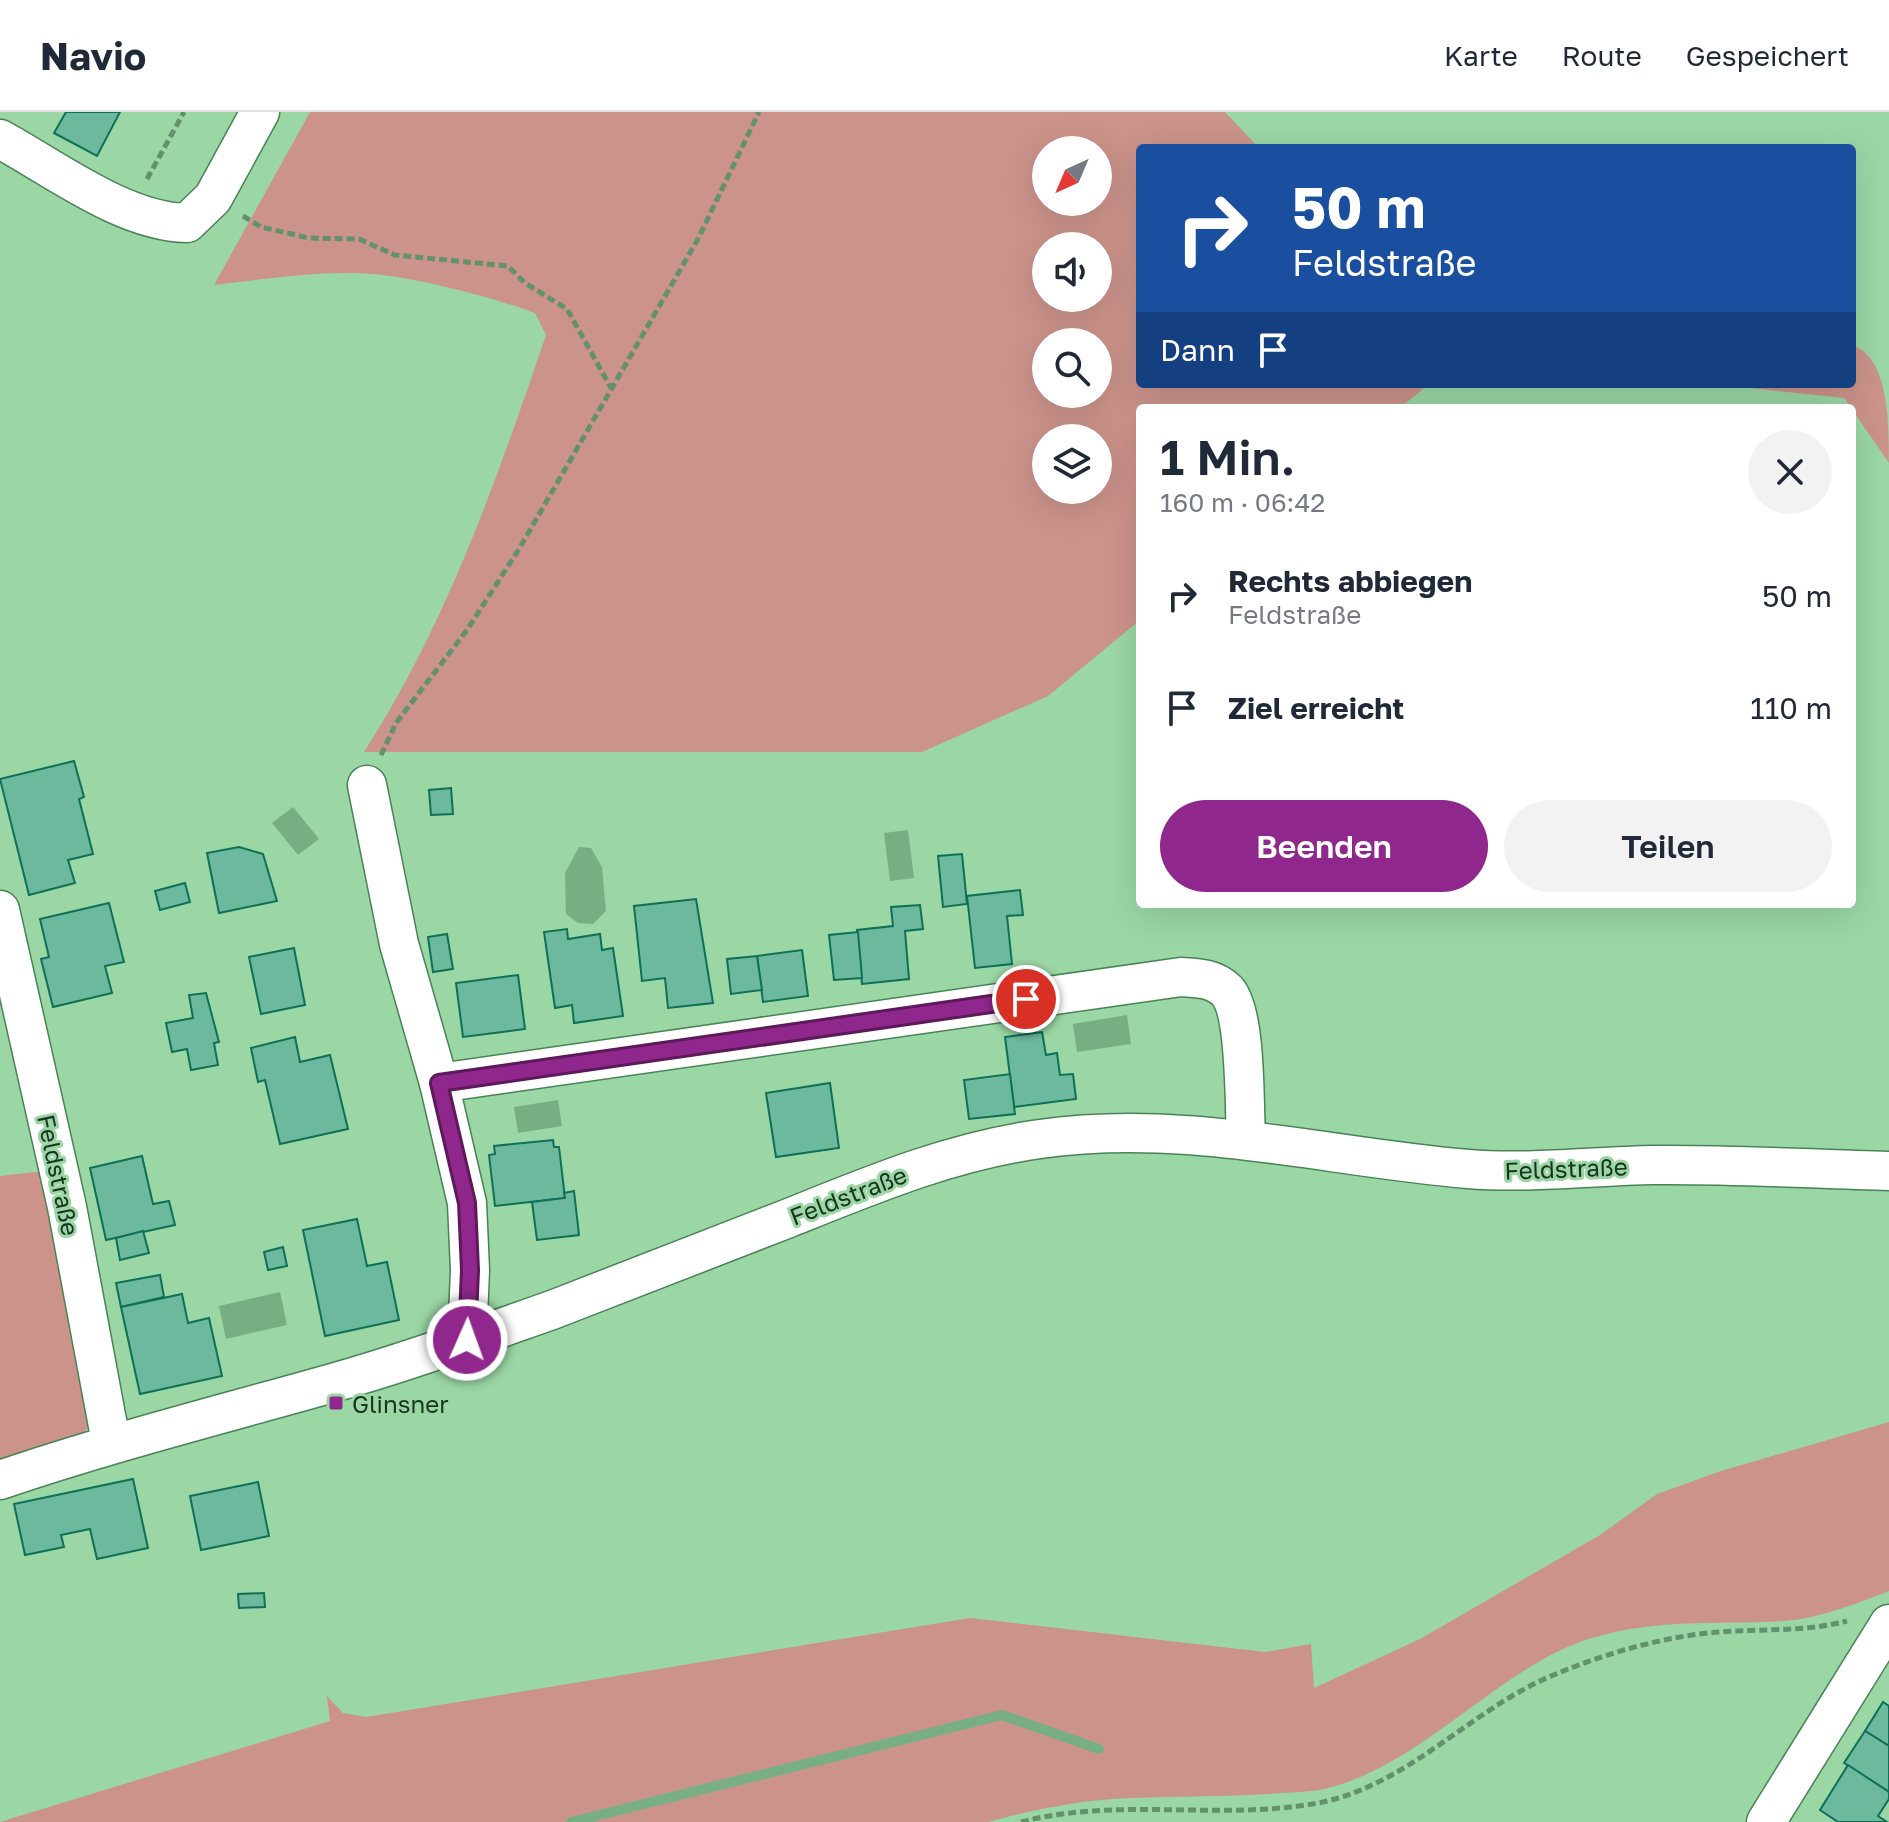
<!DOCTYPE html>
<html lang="de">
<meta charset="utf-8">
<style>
:root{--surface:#fff;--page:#f2f2f3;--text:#1f2937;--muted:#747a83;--line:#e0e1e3;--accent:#90278c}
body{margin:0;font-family:"Golos Text",sans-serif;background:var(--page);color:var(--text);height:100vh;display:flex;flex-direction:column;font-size:30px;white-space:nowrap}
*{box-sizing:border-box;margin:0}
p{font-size:26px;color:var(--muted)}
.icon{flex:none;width:44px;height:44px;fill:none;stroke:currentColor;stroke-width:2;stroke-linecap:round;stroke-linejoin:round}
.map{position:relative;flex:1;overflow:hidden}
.drawer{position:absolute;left:1136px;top:292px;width:720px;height:504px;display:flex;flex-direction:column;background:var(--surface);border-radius:8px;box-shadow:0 8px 32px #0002}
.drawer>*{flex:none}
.guide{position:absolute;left:1136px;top:32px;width:720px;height:244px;border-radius:8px;box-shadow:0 8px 32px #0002;background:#1a4fa0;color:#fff;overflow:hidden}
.needle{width:52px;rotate:224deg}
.controls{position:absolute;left:1032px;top:24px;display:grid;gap:16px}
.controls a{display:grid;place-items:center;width:80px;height:80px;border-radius:50%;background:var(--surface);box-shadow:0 8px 32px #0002;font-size:40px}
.pin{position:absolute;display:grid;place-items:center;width:68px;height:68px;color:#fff;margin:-34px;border:4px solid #fff;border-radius:50%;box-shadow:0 2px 8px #0007}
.me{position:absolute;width:88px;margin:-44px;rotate:2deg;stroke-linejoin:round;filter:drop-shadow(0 0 6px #0008)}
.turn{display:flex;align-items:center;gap:28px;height:168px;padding:0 24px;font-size:36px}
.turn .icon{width:104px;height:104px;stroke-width:2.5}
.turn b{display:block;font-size:56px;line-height:68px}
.then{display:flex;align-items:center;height:76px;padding:0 24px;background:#0003;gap:16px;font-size:30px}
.round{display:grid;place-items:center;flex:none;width:84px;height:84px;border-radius:42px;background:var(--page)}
.head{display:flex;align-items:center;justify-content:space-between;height:136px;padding:0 24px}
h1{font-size:48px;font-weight:600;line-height:60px}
.primary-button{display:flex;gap:16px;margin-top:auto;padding:16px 24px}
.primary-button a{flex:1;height:92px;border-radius:48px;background:var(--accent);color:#fff;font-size:32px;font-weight:600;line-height:92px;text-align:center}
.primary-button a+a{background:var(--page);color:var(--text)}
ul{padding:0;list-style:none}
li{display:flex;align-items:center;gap:24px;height:112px;padding:0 24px}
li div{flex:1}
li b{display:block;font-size:30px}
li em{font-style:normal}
header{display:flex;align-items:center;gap:48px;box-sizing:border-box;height:112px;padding:0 40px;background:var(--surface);border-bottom:2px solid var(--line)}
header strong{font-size:38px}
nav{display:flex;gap:44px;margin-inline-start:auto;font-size:28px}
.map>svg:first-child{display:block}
.green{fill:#cb938a;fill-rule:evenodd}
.water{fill:#78af82}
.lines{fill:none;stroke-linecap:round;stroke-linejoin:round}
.stream{stroke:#78af82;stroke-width:10}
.building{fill:#6cb99e;stroke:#0d7057;stroke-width:2}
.minor-casing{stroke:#488355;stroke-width:41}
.path{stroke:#63916c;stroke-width:5;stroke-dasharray:8 4;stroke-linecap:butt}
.minor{stroke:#fff;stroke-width:38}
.route-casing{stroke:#5e195b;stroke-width:20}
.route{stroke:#90278c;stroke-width:14}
.poi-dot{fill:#90278c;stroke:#9ad7a5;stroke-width:3}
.labels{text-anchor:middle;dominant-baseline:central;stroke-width:6;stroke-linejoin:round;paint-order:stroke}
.street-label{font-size:24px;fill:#1a331f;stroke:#9ad7a5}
.poi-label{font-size:24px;fill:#1a331f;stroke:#9ad7a5;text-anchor:start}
</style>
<header>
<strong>Navio</strong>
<nav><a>Karte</a><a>Route</a><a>Gespeichert</a></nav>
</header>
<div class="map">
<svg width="1889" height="1710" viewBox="0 0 1889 1710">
<rect width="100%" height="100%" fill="#9ad7a5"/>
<g class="green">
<path d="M310,0H1225L1259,36H1140V272H1429L1400,296H1140V508L1048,584L922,640H364C447,511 497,367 546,223L535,201C492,185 418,166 373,162C321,158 266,167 214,173ZM1046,38H1098V90H1046ZM1046,134H1098V186H1046ZM1046,230H1098V282H1046ZM1046,326H1098V378H1046Z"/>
<path d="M1852,233C1889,245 1889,310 1889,351L1844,286L1710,272H1852Z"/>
<path d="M45,1059L94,1297L87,1317L75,1330L0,1353V1064Z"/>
<path d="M1889,1310V1479C1855,1492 1821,1506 1784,1509C1719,1513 1656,1506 1592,1526C1499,1554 1423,1654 1324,1677C1311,1680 1295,1680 1282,1681C1231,1685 1181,1684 1131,1686C1081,1688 1035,1697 988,1710H0L330,1609L327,1584L343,1601L366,1605L970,1506L1265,1540L1311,1532L1314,1576L1420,1527L1600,1423L1657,1382L1721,1359Z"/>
</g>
<g class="water">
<path d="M293,695L319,727L298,743L272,711Z"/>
<path d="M908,718L914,766L890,769L884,721Z"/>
<path d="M579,735L591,736L602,755L606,799L593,812L578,811L566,802L565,761Z"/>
<path d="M1127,903L1131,932L1077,940L1073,912Z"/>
<path d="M558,988L562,1014L518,1021L514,995Z"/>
<path d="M280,1180L287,1213L226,1227L219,1194Z"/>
</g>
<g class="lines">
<path class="stream" d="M571,1710L1002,1603L1099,1637"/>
</g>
<g class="building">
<path d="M66,0H120L97,44L54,21Z"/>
<path d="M74,649L84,685L79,687L93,742L68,748L75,771L29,783L0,667Z"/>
<path d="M451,676L453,702L431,703L429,678Z"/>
<path d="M239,735L263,742L277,789L219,801L207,741Z"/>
<path d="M962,742L967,792L943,795L938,744Z"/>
<path d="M185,771L190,790L160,798L155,779Z"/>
<path d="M1020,778L1023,803L1007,804L1012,852L975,856L967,784Z"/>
<path d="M696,787L713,891L668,896L665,866L642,869L634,794Z"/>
<path d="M109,791L124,850L105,854L112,881L53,895L41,847L49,845L40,807Z"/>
<path d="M920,793L923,817L905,819L909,867L862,872L857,818L893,814L891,795Z"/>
<path d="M567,817L568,827L600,822L602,838L613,836L623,904L574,911L572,893L555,896L544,820Z"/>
<path d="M858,820L862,866L834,868L829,823Z"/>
<path d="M447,822L453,857L433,860L428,825Z"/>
<path d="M294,836L305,893L261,902L249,845Z"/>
<path d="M802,838L808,884L763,890L757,844Z"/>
<path d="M757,844L762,878L731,882L727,847Z"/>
<path d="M518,863L525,917L463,925L456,871Z"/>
<path d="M206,881L219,930L214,931L218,953L191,958L187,937L172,940L166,911L193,906L189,883Z"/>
<path d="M1042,920L1046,943L1057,941L1060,963L1073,962L1076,987L1014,995L1005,925Z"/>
<path d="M295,925L300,950L330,943L348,1017L280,1032L265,968L258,970L251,936Z"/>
<path d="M1010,962L1015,1002L969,1007L964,968Z"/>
<path d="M830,971L839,1036L776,1045L766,981Z"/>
<path d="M553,1028L554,1035H559L565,1086L495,1094L489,1043L495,1042L494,1034Z"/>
<path d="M142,1044L153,1092L169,1089L175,1113L106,1128L90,1056Z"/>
<path d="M574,1079L579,1123L537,1128L532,1090L565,1086L564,1081Z"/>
<path d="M357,1107L367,1154L387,1150L399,1208L325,1224L303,1118Z"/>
<path d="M143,1119L149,1141L120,1148L116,1126Z"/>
<path d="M283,1135L287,1154L268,1158L264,1140Z"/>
<path d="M160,1163L164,1185L121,1195L116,1171Z"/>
<path d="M182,1182L188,1211L209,1206L222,1264L140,1282L121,1195Z"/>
<path d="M133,1367L148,1436L97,1447L90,1417L61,1423L64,1435L25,1443L14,1392Z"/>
<path d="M258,1370L269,1424L201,1438L190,1384Z"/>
<path d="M264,1481L265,1495L239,1496L238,1482Z"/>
<path d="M1883,1590L1889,1594V1634L1865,1619Z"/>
<path d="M1865,1619L1889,1634V1680L1844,1651Z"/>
<path d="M1848,1653L1889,1680V1687L1878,1704L1887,1710H1838L1820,1698Z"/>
</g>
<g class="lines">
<defs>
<g id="minor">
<path d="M0,27C55,57 124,110 187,111L213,86L260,0"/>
<path d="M367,673L399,832L439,971L467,1091L470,1158L467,1228"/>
<path d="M0,798L67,1095L111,1330"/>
<path d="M439,971L1181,865C1198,866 1214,866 1227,879C1247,901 1244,995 1246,1027"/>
<path d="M0,1368C109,1331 219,1303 329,1272C404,1251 478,1224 552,1198C631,1168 710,1137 789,1106C871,1073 952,1039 1040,1027C1185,1006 1325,1045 1468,1057C1530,1062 1592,1054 1654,1053C1732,1052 1811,1057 1889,1059"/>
<path d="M1766,1710L1889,1512"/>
</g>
</defs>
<use href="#minor" class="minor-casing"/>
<g class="path">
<path d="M147,67L184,0"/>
<path d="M243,104L261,115L309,126L359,127L395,143L508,154L525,171L567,197L611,276"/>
<path d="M381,643L396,611L467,518L519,437L698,127L759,0"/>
<path d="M1021,1710C1120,1684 1224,1710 1323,1690C1410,1671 1471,1598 1551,1564C1601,1543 1654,1527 1708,1521C1755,1516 1801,1521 1847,1509"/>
</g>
<use href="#minor" class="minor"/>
</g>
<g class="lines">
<defs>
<path id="route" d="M467,1228L470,1158L467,1091L439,971L1026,887"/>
</defs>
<use href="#route" class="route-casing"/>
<use href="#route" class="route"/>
</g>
<rect class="poi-dot" x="328" y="1283" width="16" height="16" rx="4"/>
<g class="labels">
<g class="street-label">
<text transform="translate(1566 1056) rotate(-2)">Feldstraße</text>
<text transform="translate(59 1063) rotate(78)">Feldstraße</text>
<text transform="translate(848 1083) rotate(-21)">Feldstraße</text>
</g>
<g class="poi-label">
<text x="352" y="1291">Glinsner</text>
</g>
</g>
</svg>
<div class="controls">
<a><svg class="needle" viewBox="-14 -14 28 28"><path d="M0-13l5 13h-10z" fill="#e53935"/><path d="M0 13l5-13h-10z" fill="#747a83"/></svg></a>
<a><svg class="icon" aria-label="sound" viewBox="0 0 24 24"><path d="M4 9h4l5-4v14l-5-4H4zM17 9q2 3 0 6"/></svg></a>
<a><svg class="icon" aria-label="search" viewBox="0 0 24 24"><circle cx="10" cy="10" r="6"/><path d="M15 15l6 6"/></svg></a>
<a><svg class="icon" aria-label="layers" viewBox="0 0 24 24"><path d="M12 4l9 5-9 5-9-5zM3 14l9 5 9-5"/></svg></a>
</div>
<div class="pin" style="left:1026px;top:887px;background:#d93025"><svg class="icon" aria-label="arrive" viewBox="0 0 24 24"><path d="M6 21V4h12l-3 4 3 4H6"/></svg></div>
<svg class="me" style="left:467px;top:1228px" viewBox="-20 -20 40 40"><circle r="17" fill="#90278c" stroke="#fff" stroke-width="3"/><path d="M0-11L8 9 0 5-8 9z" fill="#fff"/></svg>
<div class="guide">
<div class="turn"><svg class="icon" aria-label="right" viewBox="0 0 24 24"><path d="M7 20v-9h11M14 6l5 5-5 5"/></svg><div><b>50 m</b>Feldstraße</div></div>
<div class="then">Dann<svg class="icon" aria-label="arrive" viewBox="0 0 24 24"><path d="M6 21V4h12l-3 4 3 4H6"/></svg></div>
</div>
<section class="drawer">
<div class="head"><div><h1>1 Min.</h1><p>160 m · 06:42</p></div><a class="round"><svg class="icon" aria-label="close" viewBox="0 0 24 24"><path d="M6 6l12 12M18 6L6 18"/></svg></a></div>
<ul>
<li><svg class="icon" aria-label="right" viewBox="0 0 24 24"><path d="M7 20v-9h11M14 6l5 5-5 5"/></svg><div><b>Rechts abbiegen</b><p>Feldstraße</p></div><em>50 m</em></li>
<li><svg class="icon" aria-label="arrive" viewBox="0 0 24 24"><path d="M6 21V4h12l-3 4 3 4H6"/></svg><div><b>Ziel erreicht</b></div><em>110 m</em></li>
</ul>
<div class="primary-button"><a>Beenden</a><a>Teilen</a></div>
</section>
</div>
